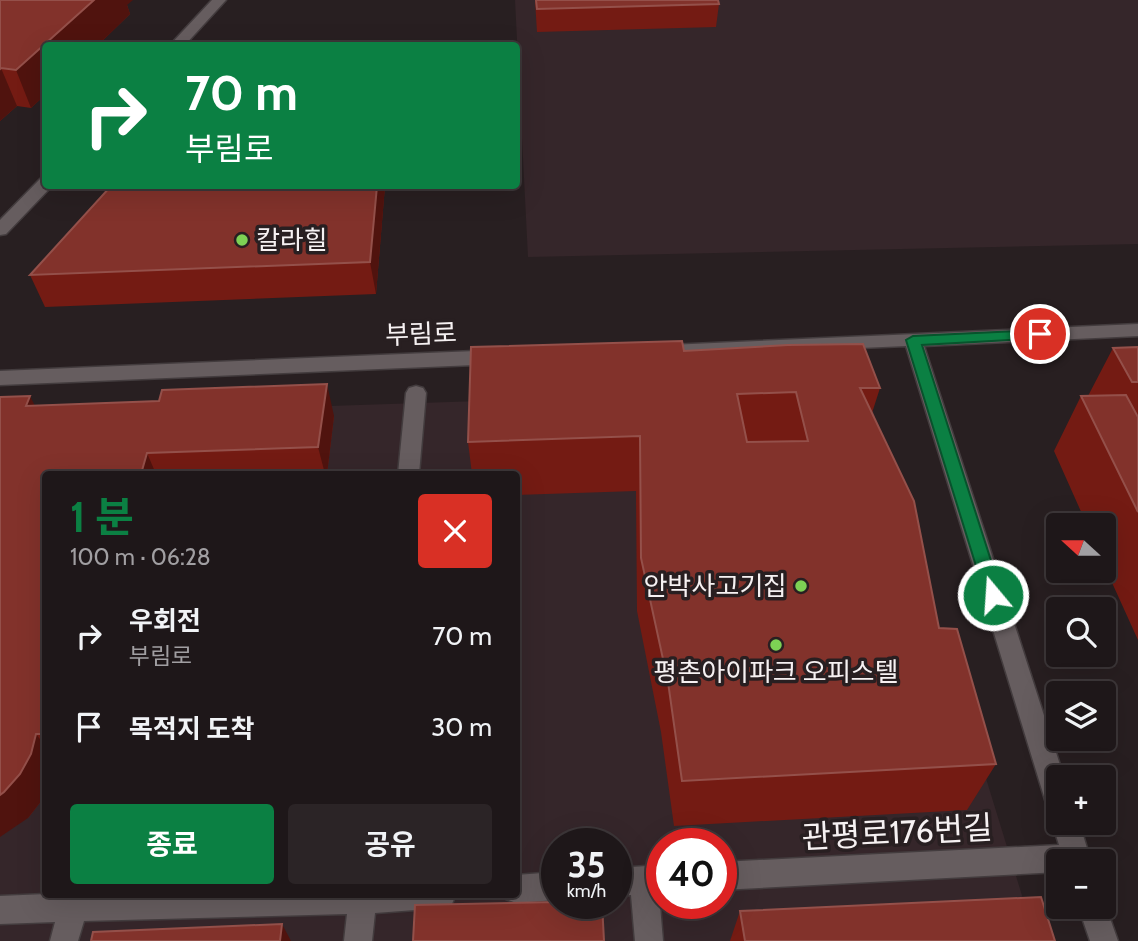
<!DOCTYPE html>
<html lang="ko">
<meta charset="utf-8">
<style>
:root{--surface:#1e1719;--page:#2b2426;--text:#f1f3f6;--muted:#a19fa2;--line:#3c3638;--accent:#0b8043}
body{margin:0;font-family:Cabin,"Noto Sans KR",sans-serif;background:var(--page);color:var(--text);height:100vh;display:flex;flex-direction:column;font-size:26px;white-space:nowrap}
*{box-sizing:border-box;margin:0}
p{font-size:23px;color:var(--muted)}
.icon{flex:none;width:38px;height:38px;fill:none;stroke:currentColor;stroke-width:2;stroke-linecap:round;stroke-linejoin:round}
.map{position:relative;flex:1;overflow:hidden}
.sheet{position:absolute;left:42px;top:471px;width:478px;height:427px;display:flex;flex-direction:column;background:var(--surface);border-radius:7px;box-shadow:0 7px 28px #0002,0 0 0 2px var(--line)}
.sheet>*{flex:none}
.hud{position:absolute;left:42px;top:42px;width:478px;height:147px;border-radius:7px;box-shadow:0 7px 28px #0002,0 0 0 2px var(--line);background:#0b8043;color:#fff;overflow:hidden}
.needle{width:46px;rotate:291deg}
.buttons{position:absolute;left:1046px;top:513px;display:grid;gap:14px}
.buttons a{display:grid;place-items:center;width:70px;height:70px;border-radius:7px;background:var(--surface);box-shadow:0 7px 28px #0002,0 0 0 2px var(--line);font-size:35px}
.speed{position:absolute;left:541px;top:828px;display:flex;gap:14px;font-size:35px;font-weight:700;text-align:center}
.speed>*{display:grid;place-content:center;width:91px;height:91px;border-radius:50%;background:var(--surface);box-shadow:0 7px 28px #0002,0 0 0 2px var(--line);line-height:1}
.speed small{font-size:18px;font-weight:400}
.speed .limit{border:10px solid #d22;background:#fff;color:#111}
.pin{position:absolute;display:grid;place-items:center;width:60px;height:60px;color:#fff;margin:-30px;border:4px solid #fff;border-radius:50%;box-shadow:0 2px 7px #0007}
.me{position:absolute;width:77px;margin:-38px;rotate:342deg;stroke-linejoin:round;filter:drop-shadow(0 0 5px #0008)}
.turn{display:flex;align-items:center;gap:24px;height:147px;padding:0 28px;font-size:32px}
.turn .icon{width:91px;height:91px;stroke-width:2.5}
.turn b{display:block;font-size:49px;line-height:60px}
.round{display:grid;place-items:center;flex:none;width:74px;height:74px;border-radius:7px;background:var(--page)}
.head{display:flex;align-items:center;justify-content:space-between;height:119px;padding:0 28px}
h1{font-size:42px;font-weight:700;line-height:52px;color:var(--accent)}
.button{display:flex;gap:14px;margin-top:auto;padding:14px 28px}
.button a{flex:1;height:80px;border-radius:7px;background:var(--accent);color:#fff;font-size:28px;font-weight:700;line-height:80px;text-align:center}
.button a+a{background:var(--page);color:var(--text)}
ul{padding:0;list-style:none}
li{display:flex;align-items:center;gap:21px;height:91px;padding:0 28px}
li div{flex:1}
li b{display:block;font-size:26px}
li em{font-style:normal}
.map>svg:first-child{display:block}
.built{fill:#35262a;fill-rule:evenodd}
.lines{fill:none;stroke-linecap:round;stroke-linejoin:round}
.minor-casing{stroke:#433c3e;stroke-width:3}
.minor{fill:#665d5f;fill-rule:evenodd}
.wall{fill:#741b13}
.shaded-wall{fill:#50130e}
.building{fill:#82322b;stroke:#94504a;stroke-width:2;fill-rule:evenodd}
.route{fill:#0b8043;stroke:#07532c;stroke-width:2}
.poi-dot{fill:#7dd154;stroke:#281f21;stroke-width:2.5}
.labels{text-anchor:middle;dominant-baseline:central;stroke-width:7;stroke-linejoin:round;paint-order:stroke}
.poi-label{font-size:26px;fill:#f6f1f2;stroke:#281f21;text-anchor:start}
.street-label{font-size:26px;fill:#f6f1f2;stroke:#281f21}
.near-street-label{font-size:32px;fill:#f6f1f2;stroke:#281f21}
</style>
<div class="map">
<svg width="1138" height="941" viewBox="0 0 1138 941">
<rect width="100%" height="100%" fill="#281f21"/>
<g class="built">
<path d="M515,0H1138V244L528,257Z"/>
<path d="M866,388L1036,941H0V417ZM46,474H516V894H46ZM556,844H616V903H556ZM662,844H721V903H662Z"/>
</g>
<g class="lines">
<defs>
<g id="minor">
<path d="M212,0H226L184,46H169Z"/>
<path d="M46,177V186H52L6,234L0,235V220L40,179Z"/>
<path d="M1138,324V336L924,346L1064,777H1059V822H1079L1091,861H1059V872L721,890V862L1059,845L1052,822L1055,814L1050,812L1046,803L906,346L654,357L647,356L644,351L647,346Z"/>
<path d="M499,350L506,352L509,357L506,362L499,364L0,385V371Z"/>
<path d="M416,386L423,388L426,393L419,474H398L406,393L409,388Z"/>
<path d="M662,865V893H659L663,941H635L631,895L616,896V868Z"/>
<path d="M556,872V900L516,903L506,899L504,894H516V875Z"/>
<path d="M46,894H456L452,904L442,908L375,913L372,941H344L347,914L84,921L78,941H50L55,922L0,924V896Z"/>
<path d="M1104,901L1118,941H1090L1078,906H1104Z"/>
</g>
</defs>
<use href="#minor" class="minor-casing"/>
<use href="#minor" class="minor"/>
</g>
<g class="wall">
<path d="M0,0L127,5L130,14L97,46H46V94L31,108L17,106L0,121Z"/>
<path d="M535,0H718L719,4L716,27L537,32Z"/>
<path d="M385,186L376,294L45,307L30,275Z"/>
<path d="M1138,347V640L1104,565V525H1087L1054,451L1081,396H1088L1113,348Z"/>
<path d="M684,351L880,388L872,413L939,628L996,764L967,810L674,826L661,732L637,611L636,491L516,495V474H472L468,442Z"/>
<path d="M34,406L334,416L327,474H46V794L42,800L28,818Z"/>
<path d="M740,911L1055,941H730Z"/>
</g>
<g class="shaded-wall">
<path d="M94,0H133L127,5L130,14L97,46H46V94L31,108L16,70Z"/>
<path d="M1,68L17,106L0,121V69Z"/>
<path d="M377,186H385L376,294L370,262Z"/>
<path d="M327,384L334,416L327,474H325L318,447Z"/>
<path d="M30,396L46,428L26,406Z"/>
<path d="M147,453L156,474H141Z"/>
<path d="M36,734L46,747V794L42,800L28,818L0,837V795Z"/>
<path d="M282,924L291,941H280Z"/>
</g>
<g class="building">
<path d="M0,0H94L16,70L1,68L0,69Z"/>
<path d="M536,0H718L719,4L537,9Z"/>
<path d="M111,186H377L370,262L30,275Z"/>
<path d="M682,341L684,351L788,345L863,344L880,388H860L914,501L939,628L957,629L996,764L682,781L668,682L641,558L640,436L468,442L471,347ZM796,392L808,441L747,442L737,394Z"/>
<path d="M1138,347V382H1132L1113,348Z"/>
<path d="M327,384L318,447L147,453L141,474H46V734H36L31,754L20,774L4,792L0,795V397L30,396L26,406L159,401L162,390Z"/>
<path d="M1126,395L1138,417V512L1081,396Z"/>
<path d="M1041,897L1055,941H745L740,911Z"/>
<path d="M556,902V903H602L604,941H413L415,905Z"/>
<path d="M282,924L280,941H91L93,932Z"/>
</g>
<path class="route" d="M1040,330L1045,331V338L922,345L1002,595L1000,600L993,603L987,600L985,595L906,340L913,336Z"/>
<g class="poi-dot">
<circle cx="242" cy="240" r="7"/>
<circle cx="801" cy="586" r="7"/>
<circle cx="776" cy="645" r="7"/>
</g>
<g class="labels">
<g class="poi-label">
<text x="256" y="240">칼라힐</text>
<text x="787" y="586" text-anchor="end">안박사고기집</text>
<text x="776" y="672" text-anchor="middle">평촌아이파크 오피스텔</text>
</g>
<g class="street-label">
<text transform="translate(421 334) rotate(-2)">부림로</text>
</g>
<g class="near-street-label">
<text transform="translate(897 832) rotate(-3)">관평로176번길</text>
</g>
</g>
</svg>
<div class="buttons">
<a><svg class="needle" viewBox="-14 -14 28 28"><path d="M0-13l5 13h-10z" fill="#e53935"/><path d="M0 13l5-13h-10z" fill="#a19fa2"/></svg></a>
<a><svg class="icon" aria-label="search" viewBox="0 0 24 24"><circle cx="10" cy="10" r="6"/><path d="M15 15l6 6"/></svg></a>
<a><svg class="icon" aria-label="layers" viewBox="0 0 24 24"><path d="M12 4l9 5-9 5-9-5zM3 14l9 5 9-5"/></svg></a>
<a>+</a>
<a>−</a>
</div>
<div class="speed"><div>35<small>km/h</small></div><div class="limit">40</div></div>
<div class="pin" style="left:1040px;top:334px;background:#d93025"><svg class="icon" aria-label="arrive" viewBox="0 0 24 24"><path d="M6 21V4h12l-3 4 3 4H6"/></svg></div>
<svg class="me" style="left:993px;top:595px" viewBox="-20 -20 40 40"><circle r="17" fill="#0b8043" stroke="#fff" stroke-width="3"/><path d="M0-11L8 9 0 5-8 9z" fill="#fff"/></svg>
<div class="hud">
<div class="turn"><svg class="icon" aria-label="right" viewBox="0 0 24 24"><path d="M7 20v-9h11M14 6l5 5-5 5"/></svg><div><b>70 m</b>부림로</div></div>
</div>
<section class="sheet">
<div class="head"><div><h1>1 분</h1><p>100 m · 06:28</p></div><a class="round" style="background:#d93025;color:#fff"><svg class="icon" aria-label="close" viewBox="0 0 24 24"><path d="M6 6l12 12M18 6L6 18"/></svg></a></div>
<ul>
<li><svg class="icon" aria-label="right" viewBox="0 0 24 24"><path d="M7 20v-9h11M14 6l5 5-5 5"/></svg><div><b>우회전</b><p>부림로</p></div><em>70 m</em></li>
<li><svg class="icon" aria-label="arrive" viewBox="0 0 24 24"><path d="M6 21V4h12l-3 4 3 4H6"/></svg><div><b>목적지 도착</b></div><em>30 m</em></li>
</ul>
<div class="button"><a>종료</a><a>공유</a></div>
</section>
</div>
